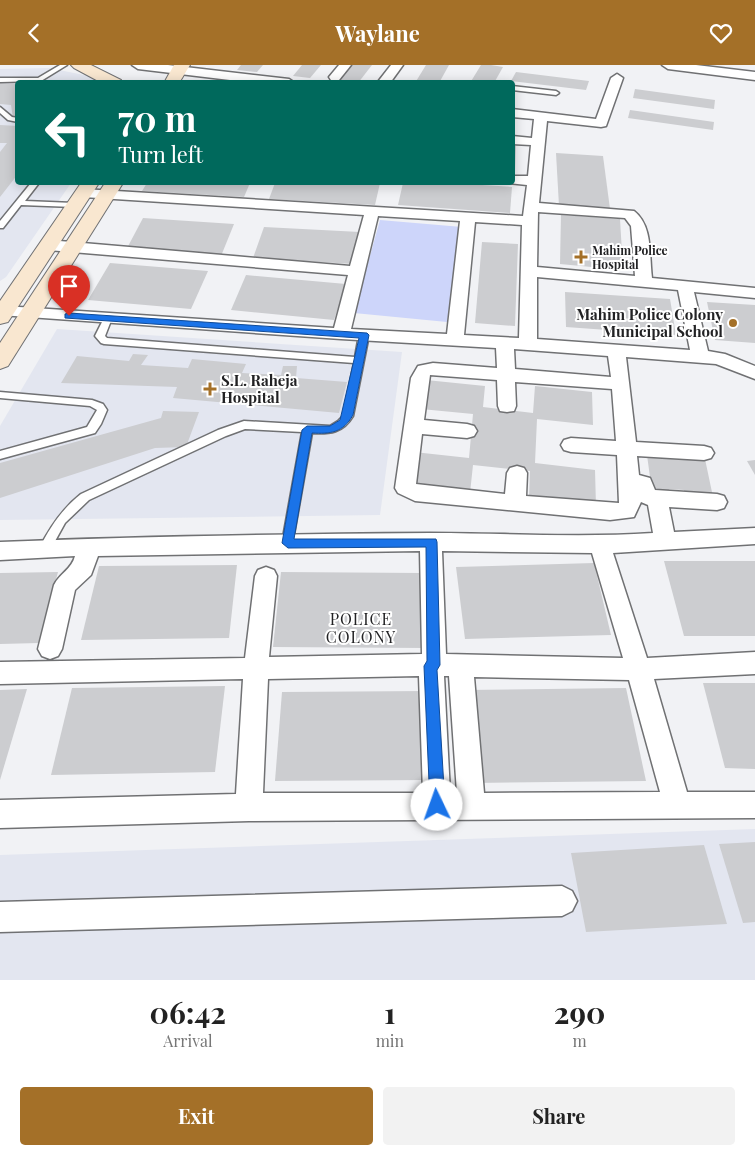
<!DOCTYPE html>
<style>
:root{--surface:#fff;--page:#f2f2f2;--text:#222;--muted:#767676;--accent:#a47028}
body{margin:0;font-family:"Playfair Display",serif;background:var(--page);color:var(--text);height:100vh;display:flex;flex-direction:column;font-size:19px;white-space:nowrap}
*{box-sizing:border-box;margin:0}
p{font-size:16px;color:var(--muted)}
.icon{flex:none;width:28px;height:28px;fill:none;stroke:currentColor;stroke-width:2;stroke-linecap:round;stroke-linejoin:round}
.map{position:relative;height:915px;overflow:hidden}
.details{display:flex;flex-direction:column;background:var(--surface);flex:1}
.details>*{flex:none}
.hud{position:absolute;left:15px;top:15px;width:500px;height:105px;border-radius:5px;box-shadow:0 2px 12px #0003;background:#00695c;color:#fff;overflow:hidden}
.pin{position:absolute;display:grid;place-items:center;width:42px;height:42px;color:#fff;margin:-51px -21px;border-radius:50% 50% 50% 0;rotate:-45deg;box-shadow:0 0 5px #0007}
.pin .icon{rotate:45deg}
.me{position:absolute;width:55px;margin:-28px;rotate:357deg;stroke-linejoin:round;filter:drop-shadow(0 0 4px #0008)}
.turn{display:flex;align-items:center;gap:18px;height:105px;padding:0 20px;font-size:22px}
.turn .icon{width:65px;height:65px;stroke-width:2.5}
.turn b{display:block;font-size:35px;line-height:42px}
.eta{display:flex;justify-content:space-evenly;align-items:center;height:85px;text-align:center}
.eta b{font-size:30px;font-weight:700;line-height:35px}
.action{display:flex;gap:10px;margin-top:auto;padding:10px 20px}
.action a{flex:1;height:58px;border-radius:5px;background:var(--accent);color:#fff;font-size:20px;font-weight:700;line-height:58px;text-align:center}
.action a+a{background:var(--page);color:var(--text)}
header{display:flex;justify-content:space-between;align-items:center;height:65px;padding:0 20px;background:var(--accent);color:#fff;font-size:22px;font-weight:700}
.map>svg:first-child{display:block}
.built{fill:#e3e6f0}
.green{fill:#cdd5fa}
.building{fill:#cccdd0}
.lines{fill:none;stroke-linecap:round;stroke-linejoin:round}
.lane-casing{stroke:#707173;stroke-width:3}
.street-casing{stroke:#707173;stroke-width:3}
.secondary-casing{stroke:#707173;stroke-width:2}
.lane{fill:#fff;fill-rule:evenodd}
.street{fill:#fff;fill-rule:evenodd}
.secondary{fill:#f9e7d0;fill-rule:evenodd}
.route{fill:#1a73e8;stroke:#114b97}
.poi-dot{fill:#a47028;stroke:#fff;stroke-width:2}
.labels{text-anchor:middle;dominant-baseline:central;stroke-width:4;stroke-linejoin:round;paint-order:stroke}
.far-poi-label{font-size:12px;font-weight:bold;fill:#222224;stroke:#fff;text-anchor:start}
.poi-label{font-size:15px;font-weight:bold;fill:#222224;stroke:#fff;text-anchor:end}
.neighbourhood-label{font-size:16px;letter-spacing:1px;fill:#222224;stroke:#fff}
</style>
<header><svg class="icon" aria-label="back" viewBox="0 0 24 24"><path d="M15 5l-7 7 7 7"/></svg>Waylane<svg class="icon" aria-label="heart" viewBox="0 0 24 24"><path d="M12 20l-8-8c-3-5 5-10 8-4 3-6 11-1 8 4z"/></svg></header>
<div class="map">
<svg width="755" height="915" viewBox="0 0 755 915">
<rect width="100%" height="100%" fill="#f1f2f5"/>
<g class="built">
<path d="M49,3L94,12L101,17L18,18V118H71L6,212L0,216V4Z"/>
<path d="M57,264L402,287L380,450L0,455V361Z"/>
<path d="M755,764V915H0V790Z"/>
</g>
<path class="green" d="M380,155L462,162L447,257L354,248Z"/>
<g class="building">
<path d="M241,0H263L257,7L237,5Z"/>
<path d="M302,0H321L310,13L293,11Z"/>
<path d="M348,0H372L358,18L335,17Z"/>
<path d="M426,0H449L439,18H415Z"/>
<path d="M481,0H491L503,2L494,18H470Z"/>
<path d="M516,7L589,16L586,25L511,16Z"/>
<path d="M0,18L18,19V52L13,53L11,40L0,39Z"/>
<path d="M635,24L715,35L714,44L633,33Z"/>
<path d="M630,45L714,57L713,65L628,53Z"/>
<path d="M0,60L18,61V109L0,132V87L7,78H0Z"/>
<path d="M512,81H516L515,107L512,106Z"/>
<path d="M556,88L603,91L610,144L559,141Z"/>
<path d="M147,118H250L244,132L142,126Z"/>
<path d="M275,118H380L375,140L269,134Z"/>
<path d="M403,118H451L512,122L510,148L398,140Z"/>
<path d="M561,150L620,154L623,205L560,199Z"/>
<path d="M143,153L234,159L221,191L126,185Z"/>
<path d="M264,162L360,167L353,199L253,193Z"/>
<path d="M482,177L518,179L515,261L475,258Z"/>
<path d="M110,198L208,206L191,244L88,235Z"/>
<path d="M246,210L346,219L334,255L231,245Z"/>
<path d="M565,227L670,234L676,270L566,262Z"/>
<path d="M707,237L755,240V278L715,275Z"/>
<path d="M133,289L148,290L141,300L188,303L192,294L246,299L242,308L281,310L283,301H297L296,313L347,317L339,348L173,333L177,322L61,318L77,291L129,296Z"/>
<path d="M426,315L485,321L483,342L533,348L535,321L592,327L593,360L537,354L535,398L595,405L596,441L529,433L530,406L473,400L470,428L409,421L414,387L469,393L473,349L421,344Z"/>
<path d="M163,346L199,347L186,382L155,383L0,433V398L161,353Z"/>
<path d="M647,390L677,394V392L705,394L713,432L684,430V425L669,424L670,429L652,427Z"/>
<path d="M755,395V410L747,396Z"/>
<path d="M664,496H755V571H684Z"/>
<path d="M594,498L611,570L465,574L456,502Z"/>
<path d="M237,500L229,573L81,575L99,501Z"/>
<path d="M58,507L39,578L0,579V508Z"/>
<path d="M281,507L421,508L424,583L273,582Z"/>
<path d="M703,618H755V704L725,703Z"/>
<path d="M225,621L215,707L51,710L72,623Z"/>
<path d="M626,623L646,716L473,718L465,625Z"/>
<path d="M27,624L0,715V625Z"/>
<path d="M428,626L431,715L275,716L282,627Z"/>
<path d="M755,777V857L743,858L719,779Z"/>
<path d="M704,780L727,859L586,867L571,788Z"/>
</g>
<g class="lines">
<defs>
<g id="lane">
<path d="M60,0H67L41,16L0,17V13H38Z"/>
<path d="M512,21L556,26L559,28L556,30L512,25Z"/>
<path d="M0,42L12,52L18,53V57L8,55L0,48Z"/>
<path d="M31,118H39L25,136L74,138L78,140L74,142L21,140L3,163H0V156Z"/>
<path d="M108,250L112,253L105,271L107,273L355,292L359,270L364,267L367,268L369,270L353,351C343,368 330,369 312,368L292,481H284L282,478L302,367L245,364L226,371L89,435L65,458L49,487H41L39,484C50,462 62,444 81,429L218,365L244,356L330,361L338,356L343,351L354,298L104,279L101,278L95,271L104,253Z"/>
<path d="M0,327L92,335L103,339L107,345L101,359L95,368L0,394V386L87,362L97,345L90,341L0,333Z"/>
</g>
<g id="street">
<path d="M132,0H168L289,14L295,18H255L138,4Z"/>
<path d="M339,0H351L339,15H331L329,12Z"/>
<path d="M391,0H403L390,18H377Z"/>
<path d="M662,0H696L755,7V15L668,4Z"/>
<path d="M617,9L623,13L606,61L601,62L547,56L539,138L634,146C653,161 649,190 652,213L755,223V233L694,227L708,286L725,289L755,301V314L716,299L626,292L636,377L704,381L711,383L714,388L711,393L704,395L637,391L639,410L650,413L655,425L717,429L724,431L727,437L724,443L717,445L669,442L674,467L755,463V479L613,488L647,593L755,587V609L654,614L687,727H755V753L249,756L0,763V735L236,729L243,614L0,619V597L245,593L255,511L258,505L266,502L274,505L277,511L269,592L422,589L420,486L98,491L91,510L75,525L62,584L58,591L50,594L42,591L38,584L54,520C60,508 72,504 75,491L0,495V477C143,471 287,469 430,468C505,468 578,473 653,468L648,440L641,437L634,452L610,455L415,436L398,428L395,423L411,313L418,301L433,298L497,303L496,283L341,274L0,250V242L4,241L334,263L348,210L48,185L43,183L40,180L43,177L48,175L350,201L364,150L83,132L78,131L76,128L78,125L83,124L523,151L527,120L507,118H512V111H528L531,80L512,79V71L532,73L534,54L512,52V44L596,54L611,13ZM538,147L625,153L631,161L635,211L537,202ZM378,151L460,156L447,269L351,264ZM475,157L522,160L519,273L464,270ZM537,212L678,225L690,285L537,274ZM514,284L608,291L611,312L515,304ZM430,310L497,315L498,341L500,346L507,347L514,346L516,341L515,317L612,324L616,376L571,373L564,375L561,380L564,385L571,387L617,390L619,438L526,431L527,408L524,403L517,401L510,403L507,408L505,429L416,419L422,369L467,373L474,371L477,366L474,361L467,359L424,355ZM442,486L592,488L623,593L446,589ZM419,611L423,728H263L268,614ZM444,611H449L457,728H450ZM474,612L629,615L660,727L484,728Z"/>
<path d="M562,821L572,826L577,836L572,846L562,851L0,867V837Z"/>
</g>
<g id="secondary">
<path d="M71,0H91L121,15L122,18H102L74,3Z"/>
<path d="M174,0H190L179,18H164Z"/>
<path d="M81,118H99L8,257L0,259V236Z"/>
<path d="M105,118H123L8,301L0,304V278Z"/>
</g>
</defs>
<use href="#lane" class="lane-casing"/>
<use href="#street" class="street-casing"/>
<use href="#secondary" class="secondary-casing"/>
<use href="#lane" class="lane"/>
<use href="#street" class="street"/>
<use href="#secondary" class="secondary"/>
</g>
<path class="route" d="M69,248L367,268L369,270L353,350C343,368 330,369 312,368L294,474H436L437,477L440,600L437,605L445,740L442,745L437,747L432,745L430,740L424,601L427,596L426,482L288,483L282,478L302,365L307,361H330L340,355L359,273L65,253V249Z"/>
<g class="poi-dot">
<path d="M578.5 184.5h5v5h5v5h-5v5h-5v-5h-5v-5h5z"/>
<circle cx="733" cy="258" r="5"/>
<path d="M207.5 316.5h5v5h5v5h-5v5h-5v-5h-5v-5h5z"/>
</g>
<g class="labels">
<g class="far-poi-label">
<text x="592" y="185">Mahim Police<tspan x="592" dy="14">Hospital</tspan></text>
</g>
<g class="poi-label">
<text x="723" y="249">Mahim Police Colony<tspan x="723" dy="17">Municipal School</tspan></text>
<text x="221" y="315" text-anchor="start">S.L. Raheja<tspan x="221" dy="17">Hospital</tspan></text>
</g>
<g class="neighbourhood-label">
<text x="361" y="553">POLICE<tspan x="361" dy="18">COLONY</tspan></text>
</g>
</g>
</svg>
<div class="pin" style="left:69px;top:251px;background:#d93025"><svg class="icon" aria-label="arrive" viewBox="0 0 24 24"><path d="M6 21V4h12l-3 4 3 4H6"/></svg></div>
<svg class="me" style="left:437px;top:740px" viewBox="-20 -20 40 40"><circle r="19" fill="#fff"/><path d="M0-13L10 11 0 6-10 11z" fill="#1a73e8"/></svg>
<div class="hud">
<div class="turn"><svg class="icon" aria-label="left" viewBox="0 0 24 24"><path d="M17 20v-9H6M10 6l-5 5 5 5"/></svg><div><b>70 m</b>Turn left</div></div>
</div>
</div>
<section class="details">
<div class="eta">
<div><b>06:42</b><p>Arrival</p></div>
<div><b>1</b><p>min</p></div>
<div><b>290</b><p>m</p></div>
</div>
<div class="action"><a>Exit</a><a>Share</a></div>
</section>
